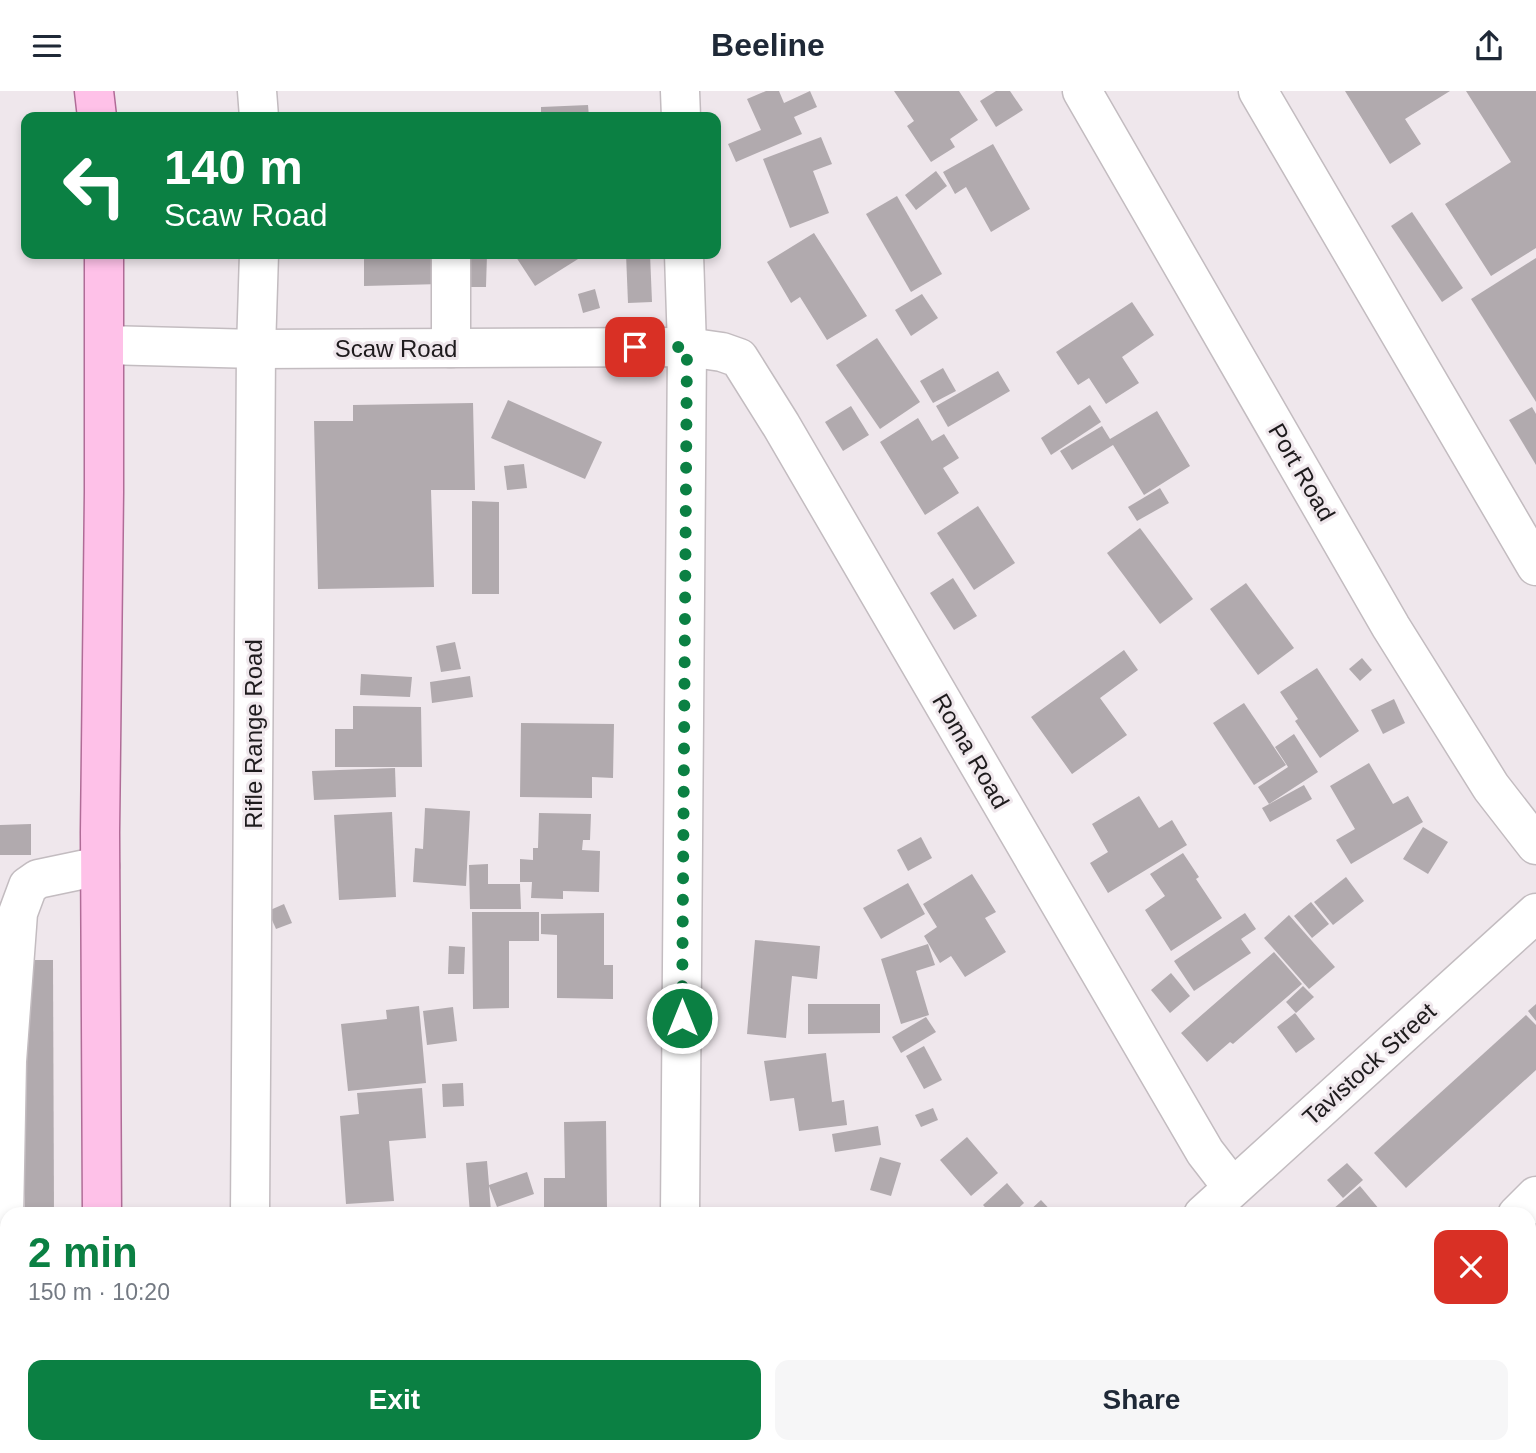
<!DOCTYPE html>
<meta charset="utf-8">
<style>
:root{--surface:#fff;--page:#f6f6f7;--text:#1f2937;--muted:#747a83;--accent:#0b8043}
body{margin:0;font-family:Helvetica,sans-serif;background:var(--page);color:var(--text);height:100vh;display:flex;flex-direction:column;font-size:26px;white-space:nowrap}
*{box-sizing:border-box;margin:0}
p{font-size:23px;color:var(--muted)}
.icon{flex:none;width:38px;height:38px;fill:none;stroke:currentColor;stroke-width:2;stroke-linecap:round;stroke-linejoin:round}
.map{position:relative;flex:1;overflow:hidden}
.sheet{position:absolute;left:0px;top:1116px;width:1536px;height:247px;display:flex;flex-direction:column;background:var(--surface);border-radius:21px 21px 0 0;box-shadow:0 4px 10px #0003}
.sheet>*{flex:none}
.banner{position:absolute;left:21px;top:21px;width:700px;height:147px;border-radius:14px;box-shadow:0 4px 10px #0003;background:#0b8043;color:#fff;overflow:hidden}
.pin{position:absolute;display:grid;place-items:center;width:60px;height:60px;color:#fff;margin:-30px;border-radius:14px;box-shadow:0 4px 10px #0006}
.me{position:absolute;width:77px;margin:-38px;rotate:0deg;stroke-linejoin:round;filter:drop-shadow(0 0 5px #0008)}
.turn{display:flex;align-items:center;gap:24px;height:147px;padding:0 28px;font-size:32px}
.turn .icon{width:91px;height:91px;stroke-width:2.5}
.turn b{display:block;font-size:49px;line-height:60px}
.round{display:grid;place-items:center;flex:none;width:74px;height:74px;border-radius:14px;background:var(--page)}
.head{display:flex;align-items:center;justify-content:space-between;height:119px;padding:0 28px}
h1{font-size:42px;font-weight:800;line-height:52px;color:var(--accent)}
.cta{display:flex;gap:14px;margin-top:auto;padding:14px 28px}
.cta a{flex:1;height:80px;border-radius:14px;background:var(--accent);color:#fff;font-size:28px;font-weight:800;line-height:80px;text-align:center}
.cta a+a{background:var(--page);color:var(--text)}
header{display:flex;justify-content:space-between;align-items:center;height:91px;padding:0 28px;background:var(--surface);font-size:32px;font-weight:800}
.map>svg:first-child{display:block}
.building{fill:#b1aaae}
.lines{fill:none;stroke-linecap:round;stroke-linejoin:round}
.minor-casing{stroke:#c3bcc0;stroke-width:41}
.major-casing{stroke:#b06c97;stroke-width:41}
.minor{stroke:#fff;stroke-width:38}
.major{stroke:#fec1e8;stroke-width:38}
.route{stroke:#0b8043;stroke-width:12;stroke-dasharray:0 21.6}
.labels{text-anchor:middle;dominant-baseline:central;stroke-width:6;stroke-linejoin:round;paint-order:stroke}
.street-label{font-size:24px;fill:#1e1b1d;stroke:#efe7ec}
</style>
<header><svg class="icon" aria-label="menu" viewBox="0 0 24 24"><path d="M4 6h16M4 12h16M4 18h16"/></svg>Beeline<svg class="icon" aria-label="share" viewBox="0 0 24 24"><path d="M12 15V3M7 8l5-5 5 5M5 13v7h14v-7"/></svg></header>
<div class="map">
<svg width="1536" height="1362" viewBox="0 0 1536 1362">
<rect width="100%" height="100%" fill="#efe7ec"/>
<g class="building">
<path d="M766,0H779L784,12L810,0L817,16L794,26L802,43L736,71L728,53L761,39L747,8Z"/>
<path d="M894,0H959L978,29L950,48L955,56L931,71L907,35L914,30Z"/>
<path d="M996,0H1010L1023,19L996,36L980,10Z"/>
<path d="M1345,0H1450L1405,28L1421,53L1390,73Z"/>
<path d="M1466,0H1536V157L1491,185L1445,113L1511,71Z"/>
<path d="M588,14L589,26H541V16Z"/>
<path d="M448,22V26H385V24Z"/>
<path d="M821,46L832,73L813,80L829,122L790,137L763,68Z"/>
<path d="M993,53L1030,118L991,141L966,96L955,103L943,81Z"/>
<path d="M936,80L947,95L916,119L905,104Z"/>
<path d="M897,105L942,183L911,201L866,123Z"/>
<path d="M1412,121L1463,197L1442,211L1391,135Z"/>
<path d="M814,142L867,225L827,249L800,206L791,212L767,171Z"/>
<path d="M323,163H440L441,193L364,195V166L323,167Z"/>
<path d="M471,163H487L486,196H470Z"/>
<path d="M514,163H586L535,195Z"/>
<path d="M626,163H650L652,211L628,212Z"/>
<path d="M1536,167V311L1471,208Z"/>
<path d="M595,198L600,217L583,222L578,203Z"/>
<path d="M922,203L938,227L911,245L895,219Z"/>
<path d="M1132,211L1154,244L1122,266L1139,292L1106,313L1089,287L1078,294L1056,261Z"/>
<path d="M877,247L920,311L880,338L836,274Z"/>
<path d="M943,277L956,300L933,312L920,290Z"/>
<path d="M998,280L1010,300L948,336L936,315Z"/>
<path d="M508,309L602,351L585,388L491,347Z"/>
<path d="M473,312L475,399H431L434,496L318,498L314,330H353V314Z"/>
<path d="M1090,314L1101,331L1051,364L1041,347Z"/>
<path d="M851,315L869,344L843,360L825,331Z"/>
<path d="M1532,316L1536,323V374L1509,329Z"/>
<path d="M1157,320L1190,375L1144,404L1113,354L1072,379L1060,360L1102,335L1110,348Z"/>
<path d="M918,327L932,350L944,343L959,367L943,377L959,402L925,424L880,351Z"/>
<path d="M524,373L527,397L507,399L504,375Z"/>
<path d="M1160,397L1169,412L1137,430L1128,416Z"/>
<path d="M472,410L499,411V503H472Z"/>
<path d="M978,415L1015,472L974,499L937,442Z"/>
<path d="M1140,437L1193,508L1160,533L1107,462Z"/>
<path d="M953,487L977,525L954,539L930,502Z"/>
<path d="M1246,492L1294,557L1258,584L1210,518Z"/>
<path d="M455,551L461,578L441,581L436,555Z"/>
<path d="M1124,559L1138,579L1100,607L1127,644L1072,683L1031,626Z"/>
<path d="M1362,567L1372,579L1360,590L1349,578Z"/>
<path d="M1317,577L1359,640L1320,667L1295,630L1298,628L1280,601Z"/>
<path d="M361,583L412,586L410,606L360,604Z"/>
<path d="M470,585L473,606L432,612L430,591Z"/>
<path d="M1394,608L1405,632L1383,643L1371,619Z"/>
<path d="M1244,612L1286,674L1254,694L1213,632Z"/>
<path d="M353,615L421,616L422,676H335V638H353Z"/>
<path d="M521,632L614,633L613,687L592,686V707L520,706Z"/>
<path d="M1294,643L1318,681L1269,713L1258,696L1288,676L1275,656Z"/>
<path d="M1369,672L1393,713L1408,705L1423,731L1351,773L1336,749L1355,738L1330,695Z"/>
<path d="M395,677L396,706L314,709L312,680Z"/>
<path d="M1304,694L1312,708L1270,731L1262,717Z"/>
<path d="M1139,705L1159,737L1172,729L1187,754L1108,802L1090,772L1108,761L1092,733Z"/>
<path d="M425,717L470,720L466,795L413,791L415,757L423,758Z"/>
<path d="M392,721L396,806L339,809L334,724Z"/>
<path d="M539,722L591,723L590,749H583L582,759L600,760L599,801L563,800V808L531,807L532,791H520V768L533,769V757H538Z"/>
<path d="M31,733V764H0V734Z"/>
<path d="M1423,736L1448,751L1428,783L1403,768Z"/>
<path d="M921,746L932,767L908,780L897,759Z"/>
<path d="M1183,762L1199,786L1196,788L1222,827L1171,860L1145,819L1165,805L1150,783Z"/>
<path d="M488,773V793H520L521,818H470L469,774Z"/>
<path d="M972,783L996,821L985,827L1006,861L965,886L951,865L940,872L924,845L937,836L923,813Z"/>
<path d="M1346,786L1364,810L1333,834L1314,811Z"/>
<path d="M908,792L925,823L881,848L863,817Z"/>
<path d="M1311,811L1329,833L1312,847L1294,825Z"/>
<path d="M284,813L292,832L276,838L268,820Z"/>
<path d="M472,821H539V850H509V917L473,918Z"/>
<path d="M604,822V874H613V908L557,907V844L541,843V823Z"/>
<path d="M1245,822L1256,838L1241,848L1251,862L1194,900L1174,870Z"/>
<path d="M1289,824L1335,876L1309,898L1264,847Z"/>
<path d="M755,849L820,855L817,888L792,885L786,947L747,943Z"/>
<path d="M928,853L935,874L916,880L929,924L901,933L881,868Z"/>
<path d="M449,855L465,856L464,883H448Z"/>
<path d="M1274,861L1302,893L1233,953L1230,951L1207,971L1181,942Z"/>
<path d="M25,869H53L54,1124H25Z"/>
<path d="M1171,882L1190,905L1170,922L1151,899Z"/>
<path d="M1303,895L1314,906L1296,922L1286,911Z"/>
<path d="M808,913H880V942L808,943Z"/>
<path d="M1536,913V930L1528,920Z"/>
<path d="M419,915L426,992L348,1000L341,933L387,928L386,919Z"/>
<path d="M453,916L457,950L427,954L423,920Z"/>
<path d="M1295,922L1315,948L1296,962L1277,936Z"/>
<path d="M1526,924L1536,934V979L1406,1097L1374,1062Z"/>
<path d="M926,926L936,941L901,962L892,946Z"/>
<path d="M924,955L942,989L924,998L906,965Z"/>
<path d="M826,962L832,1011L844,1009L847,1034L799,1040L794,1007L770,1010L764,970Z"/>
<path d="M463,992L464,1015L443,1016L442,993Z"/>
<path d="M422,997L426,1047L389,1050L394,1110L346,1113L340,1025L359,1023L357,1002Z"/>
<path d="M933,1017L938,1029L921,1036L915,1024Z"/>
<path d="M606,1030L607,1117L544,1118V1087H565L564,1031Z"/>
<path d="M878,1035L881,1054L835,1061L832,1043Z"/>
<path d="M967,1046L998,1082L971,1105L940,1069Z"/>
<path d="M880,1066L901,1072L891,1105L870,1099Z"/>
<path d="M487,1070L489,1094L527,1081L534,1103L497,1116L489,1095L491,1121L470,1123L466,1072Z"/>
<path d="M1347,1072L1363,1089L1343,1107L1327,1089Z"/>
<path d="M1007,1092L1024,1112L1011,1124H992L983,1114Z"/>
<path d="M1360,1095L1384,1124H1326Z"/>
<path d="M1041,1109L1055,1124H1030L1028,1121Z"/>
<path d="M1530,1250L1536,1257V1289L1530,1281Z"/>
<path d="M1530,1285L1536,1293V1299L1530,1304Z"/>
<path d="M25,1356H45L46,1360L25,1362Z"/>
<path d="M528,1356H564L574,1362H524Z"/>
<path d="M831,1356H851L845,1362H836Z"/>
<path d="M1085,1356H1169L1174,1362H1090Z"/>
<path d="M1183,1356H1213L1206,1362H1188Z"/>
<path d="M1250,1356H1285L1279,1362H1244Z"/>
<path d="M1321,1356H1345L1350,1362H1325Z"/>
<rect x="444" y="1357" width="18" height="5"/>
</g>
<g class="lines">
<defs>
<g id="minor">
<path d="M257,0L259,26"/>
<path d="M680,0L681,26"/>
<path d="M1082,0L1391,536L1491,696L1536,754"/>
<path d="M1258,0L1536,475"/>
<path d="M451,163V257"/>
<path d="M105,254L256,258L687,256L722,261L739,267L781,334L1205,1061L1232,1096"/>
<path d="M250,1124L256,258L259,163"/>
<path d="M680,1124L687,256L684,163"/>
<path d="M1203,1124L1536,822"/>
<path d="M1517,1124L1536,1105"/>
<path d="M0,1236L2,1234L7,970L18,822L28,795L38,788L100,775"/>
<path d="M683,1356V1362"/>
<path d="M248,1362V1356"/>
<path d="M945,1362L951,1356"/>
</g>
<g id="major">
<path d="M94,0L97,26"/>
<path d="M102,1124L100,742L104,401V163"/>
<path d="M99,1362V1356"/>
</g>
</defs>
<use href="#minor" class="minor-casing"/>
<use href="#major" class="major-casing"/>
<use href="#minor" class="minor"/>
<use href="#major" class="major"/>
</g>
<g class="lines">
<path class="route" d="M635,256H687L682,927"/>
</g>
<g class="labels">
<g class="street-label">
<text x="396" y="257">Scaw Road</text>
<text transform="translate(1302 381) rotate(60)">Port Road</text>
<text transform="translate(253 643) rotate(-90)">Rifle Range Road</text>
<text transform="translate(971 660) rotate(60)">Roma Road</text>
<text transform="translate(1369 973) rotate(-42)">Tavistock Street</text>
</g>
</g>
</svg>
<div class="pin" style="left:635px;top:256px;background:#d93025"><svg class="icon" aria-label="arrive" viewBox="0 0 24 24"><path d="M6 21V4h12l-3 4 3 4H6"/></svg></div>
<svg class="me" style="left:682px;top:927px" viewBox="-20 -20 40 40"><circle r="17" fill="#0b8043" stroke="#fff" stroke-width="3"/><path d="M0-11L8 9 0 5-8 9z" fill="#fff"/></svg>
<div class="banner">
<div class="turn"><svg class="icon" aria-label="left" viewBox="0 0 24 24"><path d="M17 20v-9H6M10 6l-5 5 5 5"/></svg><div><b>140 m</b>Scaw Road</div></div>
</div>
<section class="sheet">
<div class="head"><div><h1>2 min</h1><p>150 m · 10:20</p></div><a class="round" style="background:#d93025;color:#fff"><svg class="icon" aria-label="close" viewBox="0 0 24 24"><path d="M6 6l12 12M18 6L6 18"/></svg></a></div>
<div class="cta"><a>Exit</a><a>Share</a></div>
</section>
</div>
